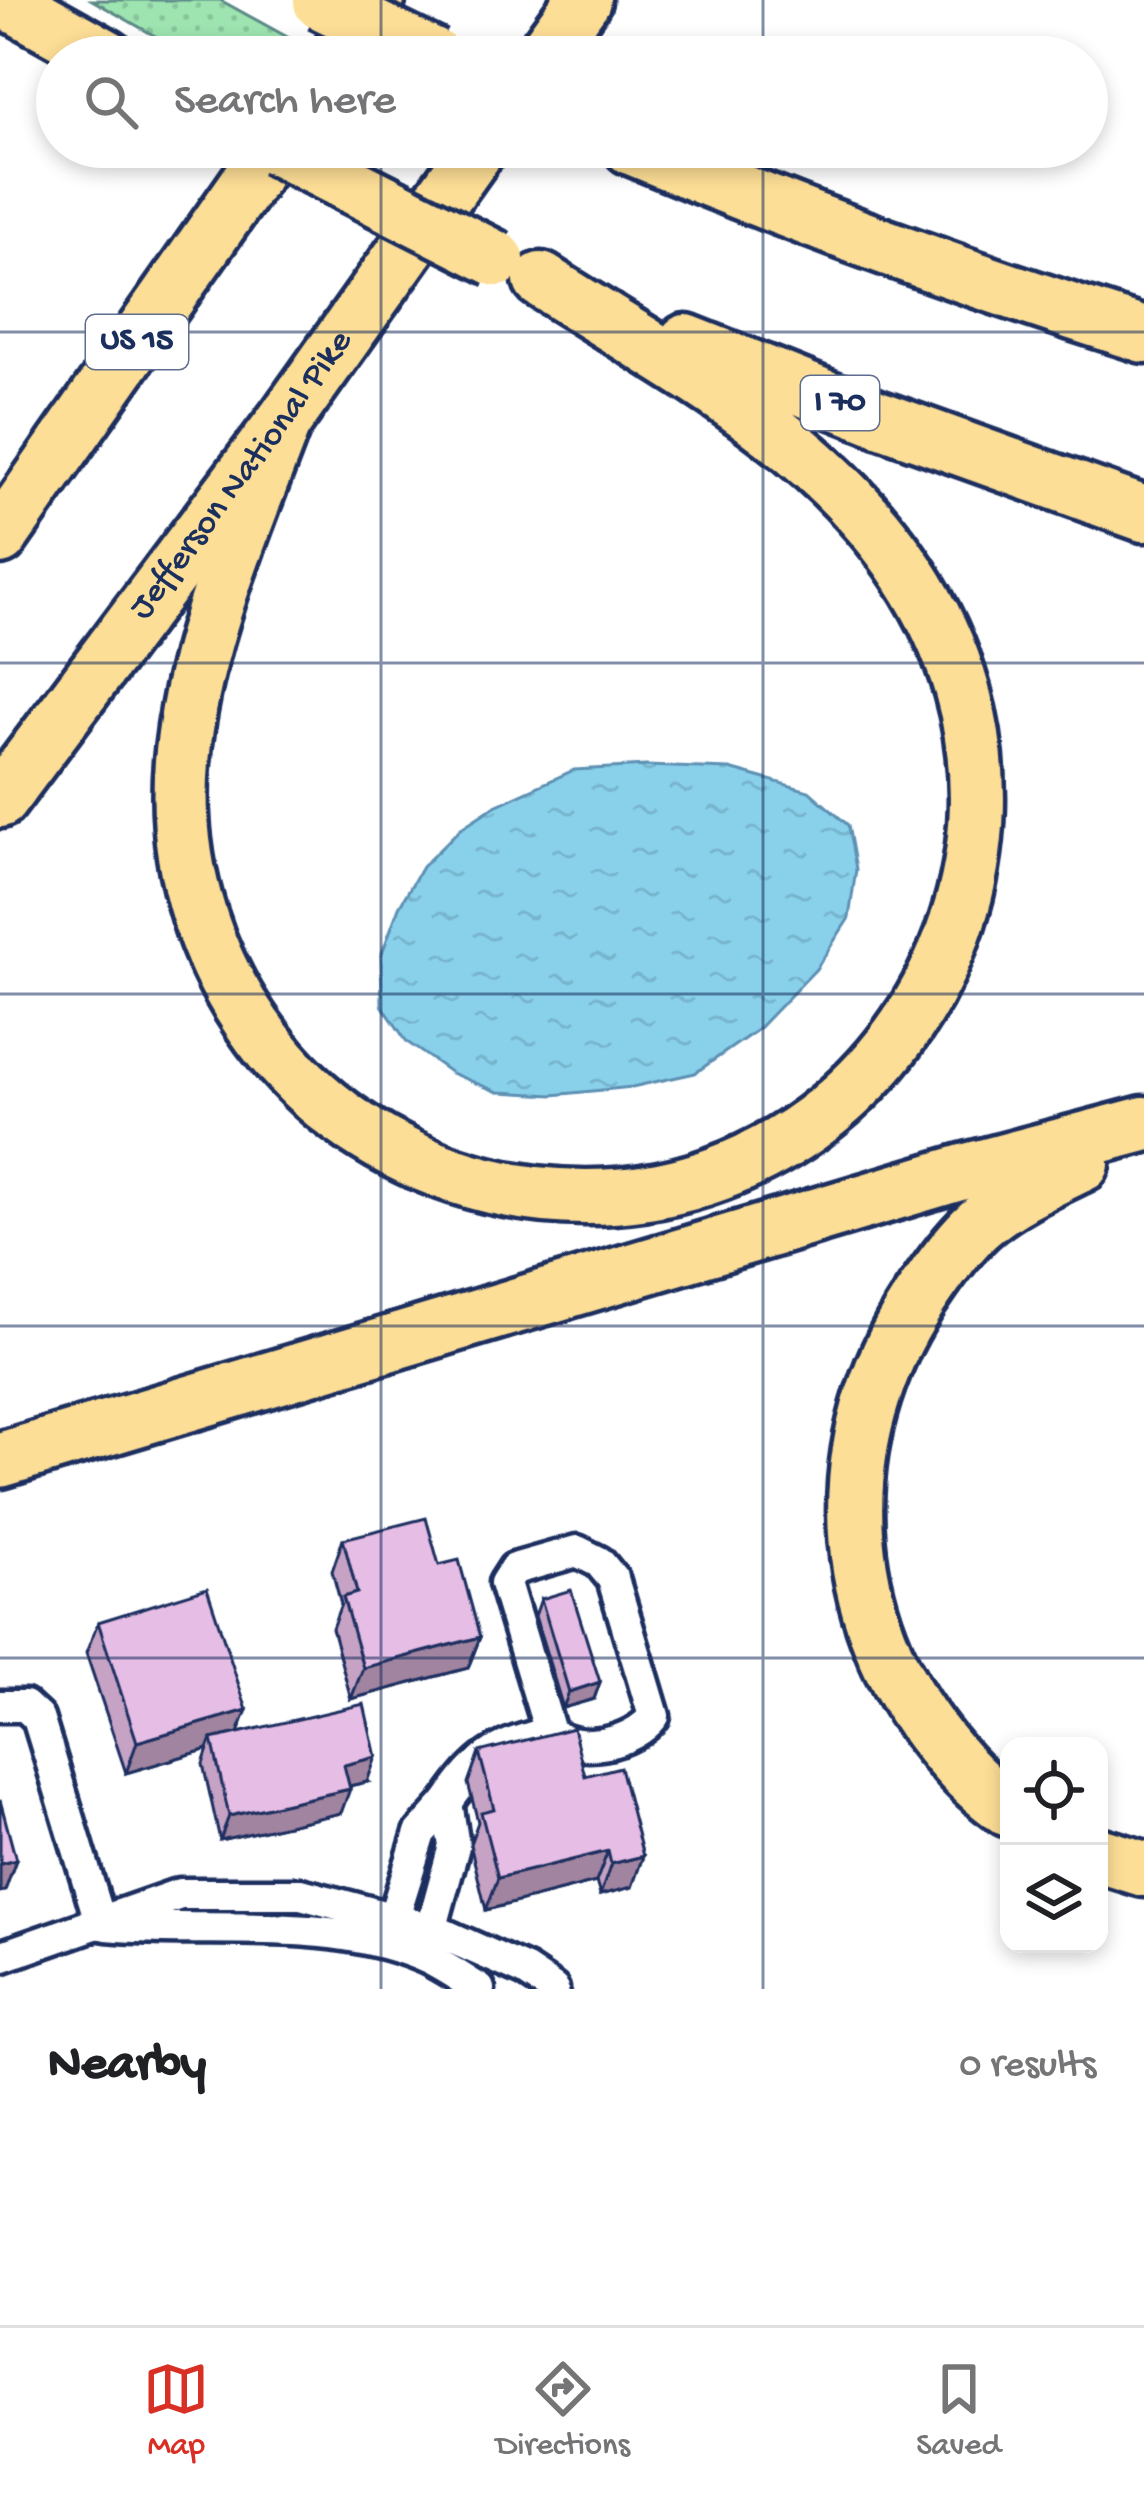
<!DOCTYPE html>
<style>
:root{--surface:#fff;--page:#f6f6f6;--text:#202124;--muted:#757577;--line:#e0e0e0;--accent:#d93025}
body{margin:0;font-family:"Gochi Hand",sans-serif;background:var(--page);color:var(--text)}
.controls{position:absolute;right:36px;bottom:36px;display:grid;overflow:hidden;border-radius:24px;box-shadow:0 6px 18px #0003}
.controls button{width:108px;height:108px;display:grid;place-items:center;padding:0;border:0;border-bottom:3px solid var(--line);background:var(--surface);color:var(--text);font:60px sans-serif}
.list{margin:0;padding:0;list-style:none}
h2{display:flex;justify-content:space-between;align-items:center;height:156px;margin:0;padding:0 48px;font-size:51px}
h2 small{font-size:39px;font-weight:400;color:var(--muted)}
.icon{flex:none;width:66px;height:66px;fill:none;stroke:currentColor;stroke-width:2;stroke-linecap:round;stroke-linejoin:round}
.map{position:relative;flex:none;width:1144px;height:1989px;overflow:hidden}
.search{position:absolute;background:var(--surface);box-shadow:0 6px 18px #0003;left:36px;right:36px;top:36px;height:132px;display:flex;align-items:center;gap:30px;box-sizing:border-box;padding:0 42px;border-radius:66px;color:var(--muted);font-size:45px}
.sheet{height:336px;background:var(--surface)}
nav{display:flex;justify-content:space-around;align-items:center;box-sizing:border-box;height:168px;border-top:3px solid var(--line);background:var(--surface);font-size:33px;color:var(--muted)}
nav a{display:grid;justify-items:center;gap:6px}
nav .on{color:var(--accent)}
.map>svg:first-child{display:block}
.grass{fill:url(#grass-dots);stroke:#5c8a87;stroke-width:3}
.water{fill:url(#water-ripples);stroke:#5d90b3;stroke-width:3}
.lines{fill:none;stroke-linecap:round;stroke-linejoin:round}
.minor-casing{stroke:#1b2f5e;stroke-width:39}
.motorway-casing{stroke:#1b2f5e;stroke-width:63}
.minor{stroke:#fff;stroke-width:30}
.motorway{stroke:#fdde96;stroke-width:54}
.motorway-bridge-casing{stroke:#1b2f5e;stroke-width:63;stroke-linecap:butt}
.motorway-bridge{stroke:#fdde96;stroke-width:54}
.wall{fill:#c6a3c5;stroke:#1b2f5e;stroke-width:3}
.shaded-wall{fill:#a184a0;stroke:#1b2f5e;stroke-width:3}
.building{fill:#e6bde5;stroke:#1b2f5e;stroke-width:3}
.grid{fill:none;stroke:#1b2f5e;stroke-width:3;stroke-opacity:0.55}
.labels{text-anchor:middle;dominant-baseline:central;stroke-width:12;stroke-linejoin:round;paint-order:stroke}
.shield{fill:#fff;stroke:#5f6d8e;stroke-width:3}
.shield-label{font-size:33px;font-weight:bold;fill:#1b2f5e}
.street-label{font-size:36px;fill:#1b2f5e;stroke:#fff}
</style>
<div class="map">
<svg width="1144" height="1989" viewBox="0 0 1144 1989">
<defs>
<pattern id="grass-dots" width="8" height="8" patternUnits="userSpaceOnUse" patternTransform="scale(3)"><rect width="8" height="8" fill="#9de4b0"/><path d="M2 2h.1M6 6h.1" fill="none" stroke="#87c49a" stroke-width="1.8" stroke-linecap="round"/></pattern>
<pattern id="water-ripples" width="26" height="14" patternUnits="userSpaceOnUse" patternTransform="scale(3)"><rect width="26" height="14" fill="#89d1eb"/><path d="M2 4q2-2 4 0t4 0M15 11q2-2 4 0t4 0" fill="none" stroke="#76b4cc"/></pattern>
</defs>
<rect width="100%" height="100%" fill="#fff"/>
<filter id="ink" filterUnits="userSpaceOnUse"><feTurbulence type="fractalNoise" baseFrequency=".00833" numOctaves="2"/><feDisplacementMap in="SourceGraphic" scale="24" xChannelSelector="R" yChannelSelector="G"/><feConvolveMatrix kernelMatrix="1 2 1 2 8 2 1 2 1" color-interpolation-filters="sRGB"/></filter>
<g filter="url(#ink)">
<polygon class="grass" points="92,0 220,0 291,39 281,57 192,57"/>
<polygon class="water" points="646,766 730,769 809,791 848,825 856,869 849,918 816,969 757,1030 695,1073 632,1087 553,1095 498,1092 451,1073 407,1042 382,1005 381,956 399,907 422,867 460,829 495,806 574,770"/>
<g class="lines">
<defs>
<g id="minor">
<polyline points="0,1706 25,1706 38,1718 101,1924"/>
<path d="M447 1803C480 1755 495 1747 550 1732L505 1583 514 1569 577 1551 599 1562 613 1579 654 1716C633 1744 578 1756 550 1732"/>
<path d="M107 1925C210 1935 324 1915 422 1956 442 1964 460 1978 479 1989"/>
<polyline points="388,1936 420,1833 447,1803 454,1846 427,1945"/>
<polyline points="0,1957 180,1894 301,1894 432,1929 526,1971 553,1989"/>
</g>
<g id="motorway">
<polyline points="5,0 107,57"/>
<polyline points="337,57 377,0"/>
<polyline points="542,57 583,0"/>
<path d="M631 147C799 218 970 280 1144 335"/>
<polyline points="686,342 880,419 1144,514"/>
<path d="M283 423C242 533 192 644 182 762 173 866 206 968 271 1049 325 1117 402 1164 487 1185 844 1271 1108 877 908 573 821 439 672 364 541 280"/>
<polyline points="0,537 273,147"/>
<path id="s1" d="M0 800 283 423 479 147"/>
<polyline points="0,1460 963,1172 1144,1124"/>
<path d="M1009 1809C978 1789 953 1761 931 1732 830 1598 831 1424 927 1288 942 1266 959 1242 979 1224 1009 1198 1047 1181 1082 1164"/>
<polyline points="1099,1855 1144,1869"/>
</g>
</defs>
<use href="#minor" class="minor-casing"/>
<use href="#motorway" class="motorway-casing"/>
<use href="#minor" class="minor"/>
<use href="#motorway" class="motorway"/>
<defs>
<g id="motorway-bridge">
<polyline points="321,2 435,57"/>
<polyline points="275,147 497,259"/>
</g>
</defs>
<use href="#motorway-bridge" class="motorway-bridge-casing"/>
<use href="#motorway-bridge" class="motorway-bridge"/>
</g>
<g class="wall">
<polygon points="343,1539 439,1565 480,1637 468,1668 351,1699 332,1628 341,1604 332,1571"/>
<polygon points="541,1599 600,1682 594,1699 563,1708 535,1616"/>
<polygon points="98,1622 238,1733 367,1782 349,1786 341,1813 220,1840 203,1764 208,1749 126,1773 86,1653"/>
<polygon points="479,1752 585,1776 643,1856 632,1887 600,1895 596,1882 486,1910 470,1844 478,1822 468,1783"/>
</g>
<g class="shaded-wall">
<polygon points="480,1637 468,1668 351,1699 363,1668"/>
<polygon points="600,1682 594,1699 563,1708 569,1692"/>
<polygon points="247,1710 235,1741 212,1739 208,1749 126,1773 137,1742"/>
<polygon points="376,1757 367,1782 335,1789 344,1765"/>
<polygon points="350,1789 341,1813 220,1840 229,1816"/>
<polygon points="608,1851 596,1882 486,1910 498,1878"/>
<polygon points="643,1856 632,1887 600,1895 611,1864"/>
<polygon points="16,1860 5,1891 0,1892 0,1864"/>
</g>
<g class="building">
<polygon points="426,1518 439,1565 459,1560 480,1637 363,1668 343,1597 357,1593 343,1539"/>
<polygon points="207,1588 247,1710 137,1742 98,1622"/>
<polygon points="571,1590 600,1682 569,1692 541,1599"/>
<polygon points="364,1704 376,1757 344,1765 350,1789 229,1816 212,1739"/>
<polygon points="573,1728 585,1776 620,1767 643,1856 611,1864 608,1851 498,1878 481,1812 494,1809 479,1752"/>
<polygon points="0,1800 16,1860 0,1864"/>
</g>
</g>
<path class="grid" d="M381 0V57M763 0V57M381 147V1989M763 147V1989M0 332H1144M0 663H1144M0 994H1144M0 1326H1144M0 1658H1144"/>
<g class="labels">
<g class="shield">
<rect x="86" y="315" width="102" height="54" rx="9"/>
<rect x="801" y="376" width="78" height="54" rx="9"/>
</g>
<g class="shield-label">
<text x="137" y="342">US 15</text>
<text x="840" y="403">I 70</text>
</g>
<g class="street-label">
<text stroke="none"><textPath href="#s1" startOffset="405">Jefferson National Pike</textPath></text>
</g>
</g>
</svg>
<div class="controls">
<button><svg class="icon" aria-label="locate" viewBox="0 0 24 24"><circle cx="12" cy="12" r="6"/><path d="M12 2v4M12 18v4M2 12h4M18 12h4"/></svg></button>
<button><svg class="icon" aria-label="layers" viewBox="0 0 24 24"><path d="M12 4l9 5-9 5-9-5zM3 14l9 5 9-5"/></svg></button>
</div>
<div class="search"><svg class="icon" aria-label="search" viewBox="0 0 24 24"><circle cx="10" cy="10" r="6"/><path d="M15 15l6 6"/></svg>Search here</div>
</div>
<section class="sheet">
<h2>Nearby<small>0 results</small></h2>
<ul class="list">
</ul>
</section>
<nav>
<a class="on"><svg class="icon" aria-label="map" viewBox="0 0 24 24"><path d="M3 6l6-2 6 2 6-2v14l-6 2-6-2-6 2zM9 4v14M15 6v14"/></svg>Map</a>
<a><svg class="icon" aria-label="directions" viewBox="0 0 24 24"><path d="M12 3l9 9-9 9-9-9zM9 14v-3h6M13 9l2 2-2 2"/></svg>Directions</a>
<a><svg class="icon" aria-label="saved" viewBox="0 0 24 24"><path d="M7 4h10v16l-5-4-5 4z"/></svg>Saved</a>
</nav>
